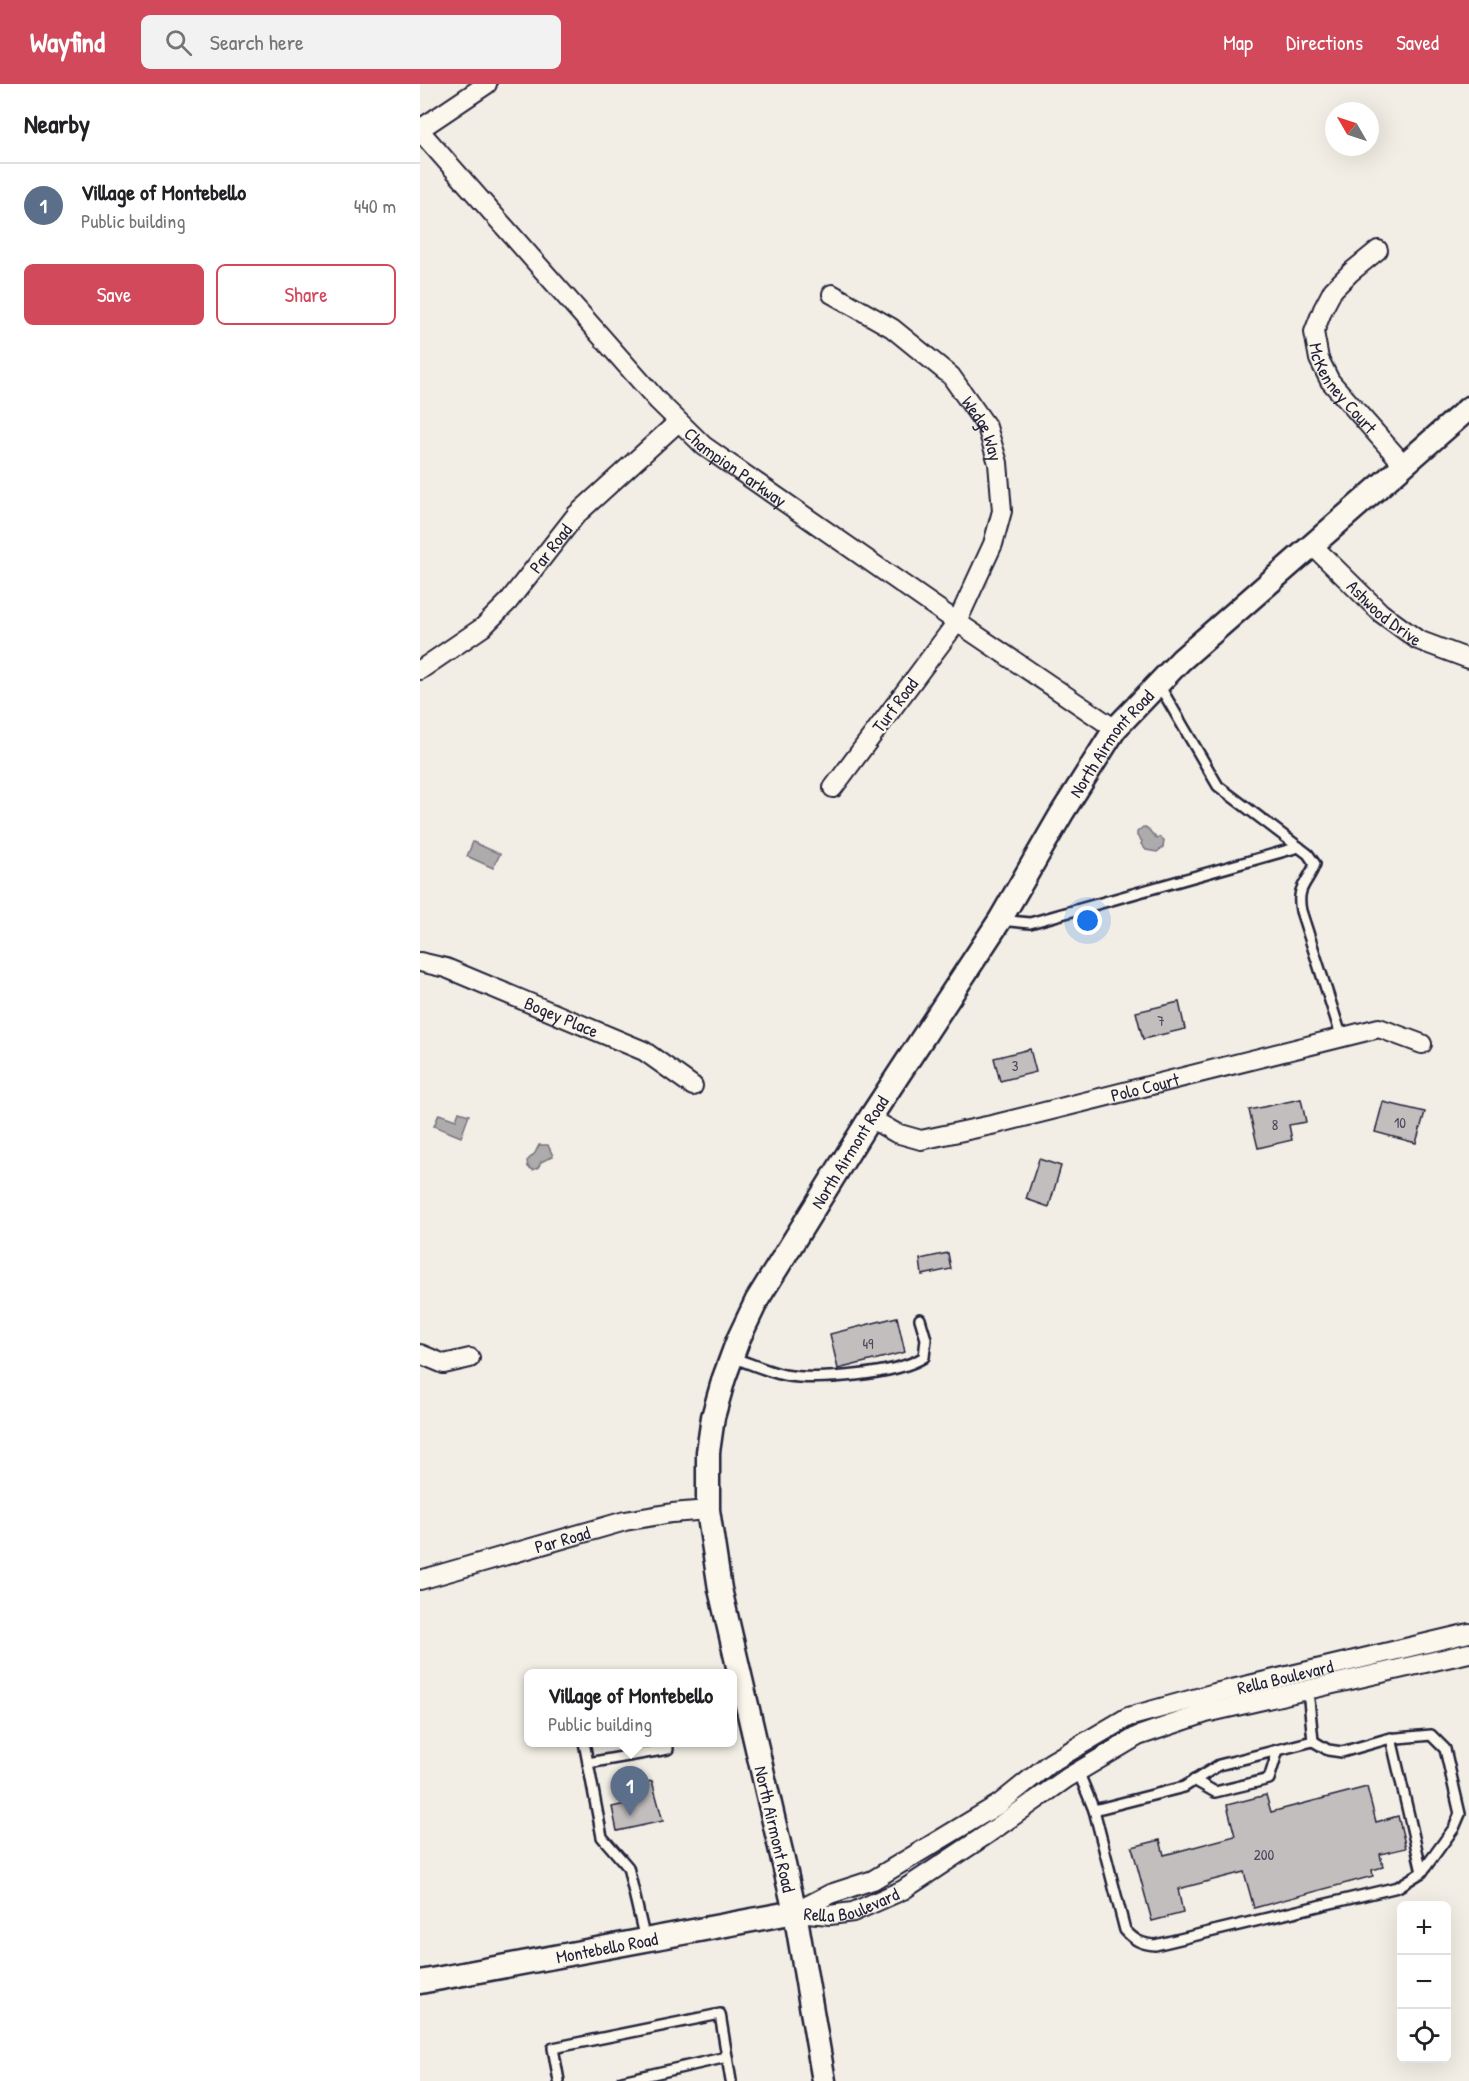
<!DOCTYPE html>
<meta charset="utf-8">
<style>
:root{--surface:#fff;--page:#f2f2f2;--text:#202124;--muted:#757577;--line:#e0e0e0;--accent:#d1495b}
body{margin:0;font-family:"Patrick Hand",sans-serif;background:var(--page);color:var(--text)}
.controls{position:absolute;right:18px;bottom:18px;display:grid;overflow:hidden;border-radius:9px;box-shadow:0 6px 24px #0002}
.controls button{width:54px;height:54px;display:grid;place-items:center;padding:0;border:0;border-bottom:2px solid var(--line);background:var(--surface);color:var(--text);font:30px sans-serif}
.compass{position:absolute;left:905px;top:18px;width:54px;height:54px;border-radius:50%;background:var(--surface);box-shadow:0 6px 24px #0002;rotate:309deg}
.you{position:absolute;left:668px;top:837px;width:21px;height:21px;margin:-15px;border:4px solid #fff;border-radius:50%;background:#1a73e8;box-shadow:0 0 0 9px #1a73e833}
.badge{display:grid;place-items:center;width:39px;height:39px;border-radius:50%;background:var(--accent);color:#fff;font-size:20px;font-weight:700}
.pin{position:absolute;translate:-50% -50px;filter:drop-shadow(0 2px 3px #0008)}
.pin::after{content:'';position:absolute;top:32px;width:21px;height:18px;background:inherit;clip-path:polygon(0 0,100% 0,50% 100%)}
.popup{position:absolute;left:104px;top:1585px;width:213px;height:78px;box-sizing:border-box;display:grid;place-content:center;border-radius:9px;background:var(--surface);filter:drop-shadow(0 2px 4px #0005);font-size:20px;white-space:nowrap;color:var(--muted)}
.popup b{font-size:22px;color:var(--text)}
.popup::after{content:'';position:absolute;left:50%;top:100%;margin-left:-12px;border:12px solid transparent;border-top-color:var(--surface)}
.list{margin:0;padding:0;list-style:none}
h2{display:flex;justify-content:space-between;align-items:center;height:78px;margin:0;padding:0 24px;font-size:26px}
h2 small{font-size:20px;font-weight:400;color:var(--muted)}
.list li{display:grid;grid-template-columns:39px 1fr auto;gap:18px;align-items:center;box-sizing:border-box;height:84px;padding:0 24px;border-top:2px solid var(--line)}
.list b{display:block;font-size:22px;white-space:nowrap}
.list p{margin:0;font-size:20px;white-space:nowrap;color:var(--muted)}
.list em{font-size:20px;font-style:normal;color:var(--muted)}
.actions{display:flex;gap:12px;padding:18px 24px}
.actions a{flex:1;padding:14px 0;border:2px solid var(--accent);border-radius:9px;text-align:center;font-size:21px;color:var(--accent)}
.actions .main{background:var(--accent);color:#fff}
.icon{flex:none;width:33px;height:33px;fill:none;stroke:currentColor;stroke-width:2;stroke-linecap:round;stroke-linejoin:round}
.map{position:relative;flex:none;width:1049px;height:1997px;overflow:hidden}
header{display:flex;align-items:center;gap:36px;box-sizing:border-box;height:84px;padding:0 30px;background:var(--accent);color:#fff}
header strong{font-size:28px}
nav{display:flex;gap:33px;margin-inline-start:auto;font-size:21px}
.search{width:420px;height:54px;background:var(--page);display:flex;align-items:center;gap:15px;box-sizing:border-box;padding:0 21px;border-radius:9px;color:var(--muted);font-size:22px}
main{display:flex}
aside{flex:1;background:var(--surface)}
.map>svg:first-child{display:block}
.water{fill:#aeabad;stroke:#76747f;stroke-width:1.5}
.building{fill:#c2bebe;stroke:#22223b;stroke-width:1.5}
.lines{fill:none;stroke-linecap:round;stroke-linejoin:round}
.service-casing{stroke:#22223b;stroke-width:14}
.minor-casing{stroke:#22223b;stroke-width:22}
.tertiary-casing{stroke:#22223b;stroke-width:27}
.service{stroke:#fbf7ec;stroke-width:9}
.minor{stroke:#fbf7ec;stroke-width:18}
.tertiary{stroke:#fbf7ec;stroke-width:22}
.labels{text-anchor:middle;dominant-baseline:central;stroke-width:4.5;stroke-linejoin:round;paint-order:stroke}
.number-label{font-size:15px;fill:#4a495c}
.street-label{font-size:18px;fill:#22223b;stroke:#fbf7ec}
</style>
<header>
<strong>Wayfind</strong>
<div class="search"><svg class="icon" aria-label="search" viewBox="0 0 24 24"><circle cx="10" cy="10" r="6"/><path d="M15 15l6 6"/></svg>Search here</div>
<nav><a>Map</a><a>Directions</a><a>Saved</a></nav>
</header>
<main>
<aside>
<h2>Nearby<small></small></h2>
<ul class="list">
<li><span class="badge" style="background:#5c6f8a">1</span><div><b>Village of Montebello</b><p>Public building</p></div><em>440 m</em></li>
</ul>
<div class="actions"><a class="main">Save</a><a>Share</a></div>
</aside>
<div class="map">
<svg width="1049" height="1997" viewBox="0 0 1049 1997">
<rect width="100%" height="100%" fill="#f2eee5"/>
<filter id="ink" filterUnits="userSpaceOnUse"><feTurbulence type="fractalNoise" baseFrequency=".0167" numOctaves="2"/><feDisplacementMap in="SourceGraphic" scale="12" xChannelSelector="R" yChannelSelector="G"/><feConvolveMatrix kernelMatrix="1 2 1 2 8 2 1 2 1" color-interpolation-filters="sRGB"/></filter>
<g filter="url(#ink)">
<g class="water">
<polygon points="723,743 727,744 737,755 740,753 744,756 743,763 737,768 726,766 721,760 722,757 717,752 717,748"/>
<polygon points="53,758 80,770 73,784 47,772"/>
<polygon points="39,1028 49,1031 41,1053 14,1042 19,1030 36,1036"/>
<polygon points="119,1061 128,1061 133,1072 121,1078 118,1084 113,1086 108,1083 107,1077 115,1069"/>
</g>
<g class="building">
<polygon points="759,918 765,945 723,955 716,928"/>
<polygon points="610,965 616,988 580,997 574,974"/>
<polygon points="881,1015 886,1038 869,1041 872,1056 838,1064 829,1026"/>
<polygon points="963,1018 1005,1028 996,1059 955,1048"/>
<polygon points="619,1075 641,1082 629,1123 606,1115"/>
<polygon points="528,1169 531,1185 502,1191 500,1175"/>
<polygon points="477,1233 485,1268 418,1285 410,1250"/>
<polygon points="232,1697 243,1737 197,1747 192,1723 205,1720 201,1704"/>
<polygon points="947,1703 956,1738 978,1732 986,1764 960,1770 963,1783 952,1786 953,1792 834,1824 824,1788 758,1805 763,1829 732,1837 712,1763 740,1756 744,1771 815,1752 807,1721 846,1711 851,1728"/>
</g>
<g class="lines">
<defs>
<g id="service">
<path d="M739 601 798 702 888 770 895 780C887 801 876 802 881 827L922 954"/>
<polyline points="580,836 610,839 879,763"/>
<path d="M311 1273C329 1279 346 1287 364 1291 396 1297 476 1291 504 1273L506 1255 500 1235"/>
<polyline points="971,1654 1002,1788"/>
<polyline points="164,1658 182,1753 208,1783 225,1856"/>
<polyline points="168,1679 248,1665 247,1658"/>
<polyline points="658,1687 674,1726 764,1703 799,1681 893,1657 888,1606"/>
<polyline points="774,1696 795,1708 849,1695 858,1666"/>
<path d="M674 1726 705 1846C714 1856 721 1860 735 1861L978 1803 1002 1788 1034 1744 1040 1730 1025 1665 1011 1651 967 1655 922 1668 908 1666 893 1657"/>
<polyline points="139,1997 133,1964 300,1930 311,1997"/>
<polyline points="202,1997 307,1973"/>
</g>
<g id="minor">
<polyline points="0,45 67,0"/>
<path id="s1" d="M0 47 238 317 284 362 537 538 695 645"/>
<path id="s2" d="M958 166 931 188 913 206 903 225 894 248 899 275 910 297 984 381"/>
<path id="s3" d="M412 210 472 244 531 292 567 343 578 379 582 427 573 460 537 538 413 704"/>
<path id="s4" d="M893 462 961 529 998 556 1049 575"/>
<path id="s5" d="M0 586 63 543 88 518 156 431 258 338"/>
<path id="s6" d="M0 878 26 884 224 967 273 1002"/>
<path id="s7" d="M450 1034 476 1049 501 1056 576 1040 959 944 1002 960"/>
<polyline points="0,1270 24,1280 50,1274"/>
<path id="s8" d="M0 1496 205 1437 252 1429 288 1426"/>
<path id="s9" d="M375 1828 410 1810 453 1796 579 1720 630 1679 708 1633 795 1609 1049 1549"/>
<path id="s10" d="M375 1828 410 1831 433 1828 483 1806 569 1749 647 1694 718 1652 786 1629 1049 1569"/>
</g>
<g id="tertiary">
<path id="s11" d="M0 1898 375 1828"/>
<path id="s12" d="M404 1997 375 1828 300 1505 288 1426V1368L293 1333 304 1294 318 1256 337 1216 450 1034 580 836 642 729 695 645 761 576 1049 324"/>
</g>
</defs>
<use href="#service" class="service-casing"/>
<use href="#minor" class="minor-casing"/>
<use href="#tertiary" class="tertiary-casing"/>
<use href="#service" class="service"/>
<use href="#minor" class="minor"/>
<use href="#tertiary" class="tertiary"/>
</g>
</g>
<g class="labels">
<g class="number-label">
<text x="741" y="936">7</text>
<text x="595" y="981">3</text>
<text x="980" y="1038">10</text>
<text x="855" y="1040">8</text>
<text x="448" y="1259">49</text>
<text x="844" y="1770">200</text>
</g>
<g class="street-label">
<text stroke="none"><textPath href="#s2" startOffset="171">McKenney Court</textPath></text>
<text stroke="none"><textPath href="#s3" startOffset="207">Wedge Way</textPath></text>
<text stroke="none"><textPath href="#s1" startOffset="462">Champion Parkway</textPath></text>
<text stroke="none"><textPath href="#s5" startOffset="180">Par Road</textPath></text>
<text stroke="none"><textPath href="#s4" startOffset="98">Ashwood Drive</textPath></text>
<text transform="translate(475 621) rotate(-53)">Turf Road</text>
<text stroke="none"><textPath href="#s12" startOffset="1462">North Airmont Road</textPath></text>
<text stroke="none"><textPath href="#s6" startOffset="152">Bogey Place</textPath></text>
<text stroke="none"><textPath href="#s7" startOffset="286">Polo Court</textPath></text>
<text stroke="none"><textPath href="#s12" startOffset="976">North Airmont Road</textPath></text>
<text stroke="none"><textPath href="#s8" startOffset="148">Par Road</textPath></text>
<text stroke="none"><textPath href="#s9" startOffset="550">Rella Boulevard</textPath></text>
<text transform="translate(355 1745) rotate(77)">North Airmont Road</text>
<text stroke="none"><textPath href="#s10" startOffset="58">Rella Boulevard</textPath></text>
<text stroke="none"><textPath href="#s11" startOffset="190">Montebello Road</textPath></text>
</g>
</g>
</svg>
<div class="controls">
<button>+</button>
<button>−</button>
<button><svg class="icon" aria-label="locate" viewBox="0 0 24 24"><circle cx="12" cy="12" r="6"/><path d="M12 2v4M12 18v4M2 12h4M18 12h4"/></svg></button>
</div>
<svg class="compass" viewBox="-18 -18 36 36"><path d="M0-13l5 13h-10z" fill="#e53935"/><path d="M0 13l5-13h-10z" fill="#757577"/></svg>
<div class="you"></div>
<div class="pin badge" style="left:210px;top:1732px;background:#5c6f8a">1</div>
<div class="popup"><b>Village of Montebello</b>Public building</div>
</div>
</main>
